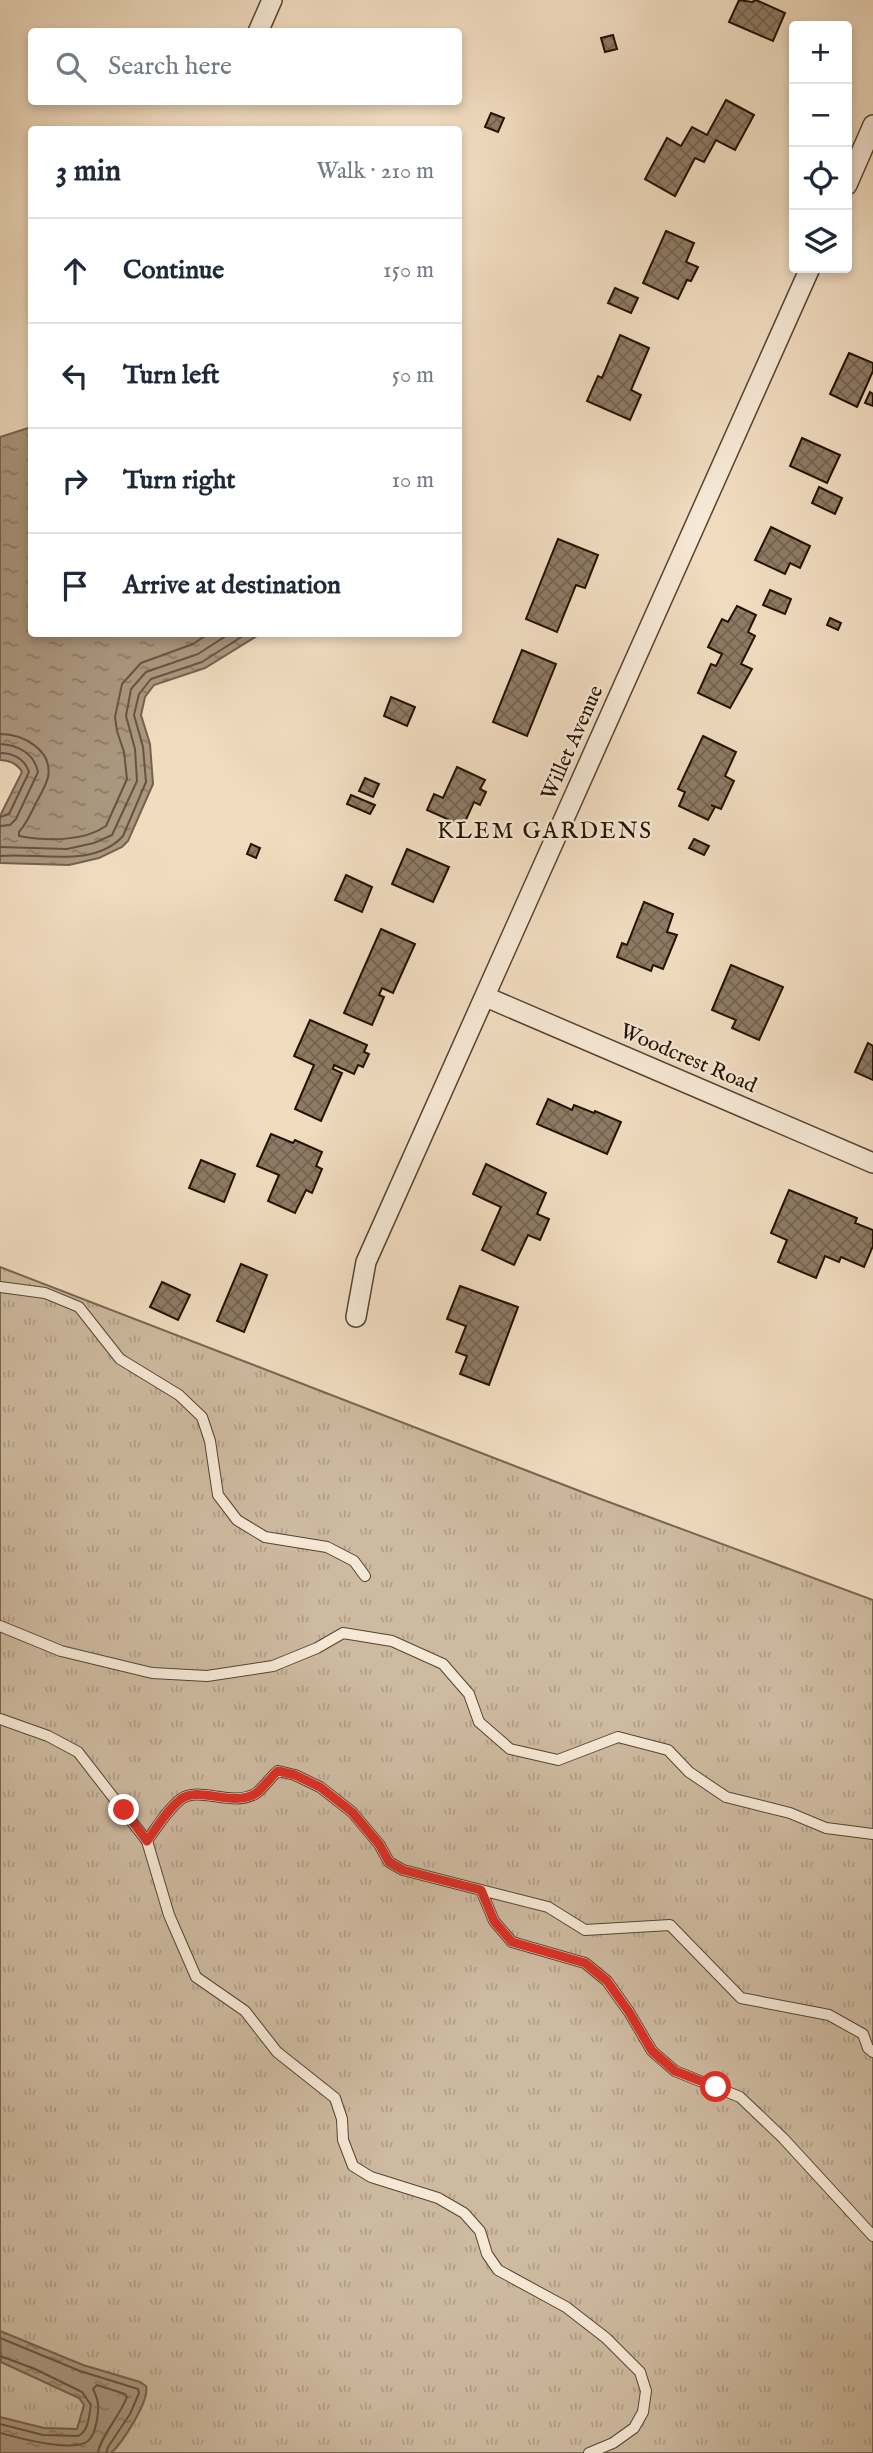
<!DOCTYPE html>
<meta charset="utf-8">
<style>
:root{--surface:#fff;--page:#f2f2f3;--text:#1f2937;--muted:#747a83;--line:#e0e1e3}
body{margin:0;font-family:"IM FELL English",serif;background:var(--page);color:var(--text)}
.controls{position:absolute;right:21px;top:21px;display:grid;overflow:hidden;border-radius:7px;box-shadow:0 4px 10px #0003}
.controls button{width:63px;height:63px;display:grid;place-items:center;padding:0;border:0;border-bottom:2px solid var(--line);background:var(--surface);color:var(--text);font:35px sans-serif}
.stop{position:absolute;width:21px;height:21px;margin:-16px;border:5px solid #d93025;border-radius:50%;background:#fff}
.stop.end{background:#d93025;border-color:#fff;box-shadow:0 2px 7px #0008}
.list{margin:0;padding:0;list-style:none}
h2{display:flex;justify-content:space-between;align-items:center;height:91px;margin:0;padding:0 28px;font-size:30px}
h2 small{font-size:23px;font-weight:400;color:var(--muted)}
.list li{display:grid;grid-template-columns:46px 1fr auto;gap:21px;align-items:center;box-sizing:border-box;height:105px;padding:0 28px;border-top:2px solid var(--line)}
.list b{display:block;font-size:26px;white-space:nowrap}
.list em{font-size:23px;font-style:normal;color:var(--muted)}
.icon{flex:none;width:38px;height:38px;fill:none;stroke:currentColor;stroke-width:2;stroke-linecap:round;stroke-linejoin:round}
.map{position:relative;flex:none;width:873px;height:2453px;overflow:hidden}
.search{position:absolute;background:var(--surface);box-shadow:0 4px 10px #0003;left:28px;top:28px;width:434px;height:77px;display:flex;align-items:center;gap:18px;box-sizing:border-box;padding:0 24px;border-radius:7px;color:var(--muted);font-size:26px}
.panel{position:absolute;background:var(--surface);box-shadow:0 4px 10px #0003;left:28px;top:126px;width:434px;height:511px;border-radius:7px}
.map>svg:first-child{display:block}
.grass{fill:url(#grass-tufts);stroke:#786651;stroke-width:2}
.water{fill:url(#water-ripples);stroke:#75624d;stroke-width:2}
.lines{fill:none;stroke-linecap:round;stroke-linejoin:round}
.shore{stroke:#675440;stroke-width:2}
.building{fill:url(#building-cross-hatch);stroke:#231202;stroke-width:2}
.lane-casing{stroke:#564432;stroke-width:12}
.street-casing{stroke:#564432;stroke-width:22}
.lane{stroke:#f6e8d6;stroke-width:10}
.street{stroke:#f6e8d6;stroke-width:19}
.route{stroke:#d93025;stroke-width:9}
.labels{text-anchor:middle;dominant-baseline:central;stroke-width:5;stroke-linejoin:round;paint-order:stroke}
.street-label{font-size:21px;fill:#231202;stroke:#f6e8d6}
.neighbourhood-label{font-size:23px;letter-spacing:2px;fill:#231202;stroke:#f6e8d6}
</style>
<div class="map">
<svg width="873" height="2453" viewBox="0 0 873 2453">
<defs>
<pattern id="grass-tufts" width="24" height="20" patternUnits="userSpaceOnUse" patternTransform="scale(1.75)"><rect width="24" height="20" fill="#cebaa0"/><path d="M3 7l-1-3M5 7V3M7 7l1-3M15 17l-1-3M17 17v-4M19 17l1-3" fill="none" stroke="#b19f88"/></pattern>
<pattern id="water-ripples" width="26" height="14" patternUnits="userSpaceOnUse" patternTransform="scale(1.75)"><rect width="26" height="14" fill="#ab977f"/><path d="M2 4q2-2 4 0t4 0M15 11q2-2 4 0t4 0" fill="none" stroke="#8b7a66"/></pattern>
<pattern id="building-cross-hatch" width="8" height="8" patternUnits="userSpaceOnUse" patternTransform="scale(1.75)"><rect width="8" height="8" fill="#8e7b65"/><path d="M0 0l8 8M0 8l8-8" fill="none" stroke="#746351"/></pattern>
</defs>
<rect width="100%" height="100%" fill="#f1dcc0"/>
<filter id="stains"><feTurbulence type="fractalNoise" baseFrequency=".00286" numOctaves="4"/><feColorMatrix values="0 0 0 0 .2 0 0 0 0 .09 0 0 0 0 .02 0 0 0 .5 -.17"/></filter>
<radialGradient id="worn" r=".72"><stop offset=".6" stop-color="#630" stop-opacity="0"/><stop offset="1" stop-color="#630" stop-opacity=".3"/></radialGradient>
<polygon class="grass" points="0,1267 590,1495 873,1600 873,2453 0,2453"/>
<g class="water">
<path d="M31 427 32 634H260L205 668 154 685 145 697 141 715 150 744 153 784 128 841 122 847 99 858 69 865 0 863V816L22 772C18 764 9 760 0 760V437Z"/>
<path d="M0 2331 83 2365 140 2382 146 2386C150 2401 122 2443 111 2453H0V2417L44 2428 77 2429 84 2405 79 2398 1 2362Z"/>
</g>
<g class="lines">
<g class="shore">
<path d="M0 734C23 734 53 750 48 777 46 786 40 795 36 803 31 813 27 823 19 832V836C46 841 83 842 106 826L127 779 124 752 117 731 115 717 122 684 141 663 193 644 208 634"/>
<path d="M0 744C18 745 34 753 38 772L16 819 10 825 0 826"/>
<path d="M0 753C13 753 25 759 29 772L9 814 0 817"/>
<polyline points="0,847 67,849 94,843 112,835 137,781 135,749 126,716 131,689 146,672 198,654 229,634"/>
<path d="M0 856C38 852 93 869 123 836L146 782 143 747 134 715 139 694 151 679 202 662 246 634"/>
<polyline points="0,2338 80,2371 138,2389 139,2393 130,2414 108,2447 106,2453"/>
<path d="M0 2356 35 2369 82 2392 91 2405C89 2415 89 2431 78 2436L43 2435 0 2424"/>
<path d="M0 2433C19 2438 72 2453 88 2441 94 2436 95 2428 97 2420 99 2407 99 2401 93 2389L97 2385 125 2394 127 2397C121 2414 99 2439 98 2453"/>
</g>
</g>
<g class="building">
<polygon points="739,0 752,2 756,0 785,13 773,41 729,22"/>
<polygon points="613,35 617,49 605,52 601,38"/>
<polygon points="726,100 754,115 735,150 716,140 704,162 695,158 675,196 645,179 667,138 681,146 692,127 707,135"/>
<polygon points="491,113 504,118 498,132 485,127"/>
<polygon points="666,231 694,243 686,262 698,267 691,281 687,280 678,299 643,283"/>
<polygon points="615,288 638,298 631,313 608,303"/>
<polygon points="620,335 649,348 631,390 641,395 630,420 587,401 598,376 602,378"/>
<polygon points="849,353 873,363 873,371 857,407 830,394"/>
<polygon points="870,392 873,394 873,406 865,403"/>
<polygon points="802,438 840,455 827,483 790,466"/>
<polygon points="819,487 842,498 835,514 812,503"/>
<polygon points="771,527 810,546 800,568 790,563 785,574 755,560"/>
<polygon points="558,539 598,555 585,588 576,585 557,632 526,619"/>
<polygon points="770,590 791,599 785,614 763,605"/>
<polygon points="737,606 756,615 748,632 755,636 741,664 752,669 730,708 698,693 711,664 716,666 722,654 708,647 722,619 728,622"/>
<polygon points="830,618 841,623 838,630 827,625"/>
<polygon points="522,650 556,664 527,736 493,722"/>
<polygon points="391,697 415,707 407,726 384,716"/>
<polygon points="703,736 736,752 725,776 734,781 721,809 711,805 715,807 708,820 679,806 685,792 678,789"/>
<polygon points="457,767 485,780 480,789 486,792 480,805 474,802 463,826 427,810 434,794 443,798"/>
<polygon points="365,778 379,784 373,797 359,791"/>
<polygon points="351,795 375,805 370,814 347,804"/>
<polygon points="694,839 709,846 704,855 689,848"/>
<polygon points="251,844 260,848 256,858 247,854"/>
<polygon points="407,849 449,867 433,902 392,884"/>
<polygon points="346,875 372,887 362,912 335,900"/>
<polygon points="644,902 673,914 667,932 677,935 663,969 653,965 651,971 617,957 622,943 627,945"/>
<polygon points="381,929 415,944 393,993 382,988 379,995 384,997 372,1025 344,1013"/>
<polygon points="731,965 783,987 759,1040 732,1028 736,1020 712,1010"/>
<polygon points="310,1020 367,1045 364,1052 369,1054 363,1067 358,1065 354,1074 334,1065 333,1069 342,1073 321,1121 295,1109 314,1065 294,1056"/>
<polygon points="868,1043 873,1046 873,1080 855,1072"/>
<polygon points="548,1099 572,1110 574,1105 594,1113 595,1111 621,1122 607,1154 537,1124"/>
<polygon points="271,1134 293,1143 295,1140 322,1152 316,1166 322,1169 312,1193 306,1190 295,1213 268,1201 279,1175 257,1166"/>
<polygon points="201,1160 235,1174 224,1202 189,1188"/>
<polygon points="486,1164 546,1193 537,1214 549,1219 540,1240 528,1235 514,1265 482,1250 501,1207 473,1194"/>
<polygon points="789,1190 857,1218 855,1223 873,1230 873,1246 864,1267 841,1257 839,1262 825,1256 816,1278 778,1262 787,1240 771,1233"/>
<polygon points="241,1264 267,1275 244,1332 217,1321"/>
<polygon points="162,1282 190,1295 178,1320 150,1307"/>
<polygon points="460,1286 518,1307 489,1385 460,1374 467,1356 456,1352 466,1326 447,1319"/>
</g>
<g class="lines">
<defs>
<g id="lane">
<polyline points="0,1287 45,1293 79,1307 120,1359 179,1395 202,1417 210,1441 218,1495 237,1520 265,1537 327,1547 354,1561 365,1576"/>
<polyline points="0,1626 61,1651 152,1673 207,1676 273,1666 317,1648 343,1633 392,1641 443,1664 469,1694 479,1722 510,1749 558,1760 618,1737 668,1750 689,1772 726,1797 790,1813 826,1828 873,1834"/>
<polyline points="0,1719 48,1736 78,1752 147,1841 169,1915 196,1977 245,2011 277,2052 335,2098 342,2119 343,2140 353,2166 371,2177 438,2198 464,2213 480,2231 487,2254 498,2270 566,2307 606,2338 640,2372 646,2391 643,2412 634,2428 613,2443 589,2453"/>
<path d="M147 1841C157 1827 167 1810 181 1799 199 1786 231 1807 255 1794 263 1789 270 1777 278 1771L295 1775 320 1787 352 1812 379 1844 389 1862 403 1870 481 1890"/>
<polyline points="873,2052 868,2048 863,2034 829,2015 741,1998 670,1925 585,1930 548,1907 481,1890 494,1921 512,1942 585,1963 607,1981 629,2012 652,2051 675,2071 740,2097 783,2138 873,2236"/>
</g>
<g id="street">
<polyline points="258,32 272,0"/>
<polyline points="847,185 873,125"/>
<polyline points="486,997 873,1163"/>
<polyline points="356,1317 366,1262 810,268"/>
</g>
</defs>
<use href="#lane" class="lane-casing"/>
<use href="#street" class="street-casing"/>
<use href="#lane" class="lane"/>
<use href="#street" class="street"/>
</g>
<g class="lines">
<path class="route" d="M124 1810 147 1841C157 1827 167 1810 181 1799 199 1786 231 1807 255 1794 263 1789 270 1777 278 1771L295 1775 320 1787 352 1812 379 1844 389 1862 403 1870 481 1890 494 1921 512 1942 585 1963 607 1981 629 2012 652 2051 675 2071 716 2087"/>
</g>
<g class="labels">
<g class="street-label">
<text transform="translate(573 743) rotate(-66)">Willet Avenue</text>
<text transform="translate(688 1059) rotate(23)">Woodcrest Road</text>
</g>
<g class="neighbourhood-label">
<text x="545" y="831">KLEM GARDENS</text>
</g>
</g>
<rect width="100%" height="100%" filter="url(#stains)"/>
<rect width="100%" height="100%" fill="url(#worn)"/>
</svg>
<div class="controls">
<button>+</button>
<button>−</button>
<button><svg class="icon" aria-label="locate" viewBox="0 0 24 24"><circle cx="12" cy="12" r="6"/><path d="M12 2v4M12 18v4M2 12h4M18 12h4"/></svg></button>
<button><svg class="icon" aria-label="layers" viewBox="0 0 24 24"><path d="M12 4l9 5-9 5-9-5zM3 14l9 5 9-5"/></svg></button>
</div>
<div class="stop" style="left:716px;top:2087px"></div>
<div class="stop end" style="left:124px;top:1810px"></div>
<div class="search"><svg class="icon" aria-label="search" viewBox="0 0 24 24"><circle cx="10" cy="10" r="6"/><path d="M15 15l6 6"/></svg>Search here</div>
<section class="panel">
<h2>3 min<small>Walk · 210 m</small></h2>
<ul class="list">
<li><svg class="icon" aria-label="ahead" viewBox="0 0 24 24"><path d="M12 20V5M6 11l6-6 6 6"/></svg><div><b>Continue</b></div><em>150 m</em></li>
<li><svg class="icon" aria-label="left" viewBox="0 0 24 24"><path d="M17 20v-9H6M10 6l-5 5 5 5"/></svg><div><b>Turn left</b></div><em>50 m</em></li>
<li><svg class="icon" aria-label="right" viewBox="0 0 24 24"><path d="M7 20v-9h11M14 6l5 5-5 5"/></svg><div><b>Turn right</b></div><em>10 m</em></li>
<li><svg class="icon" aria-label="arrive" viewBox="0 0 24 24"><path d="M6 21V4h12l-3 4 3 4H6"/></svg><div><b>Arrive at destination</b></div></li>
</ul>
</section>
</div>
